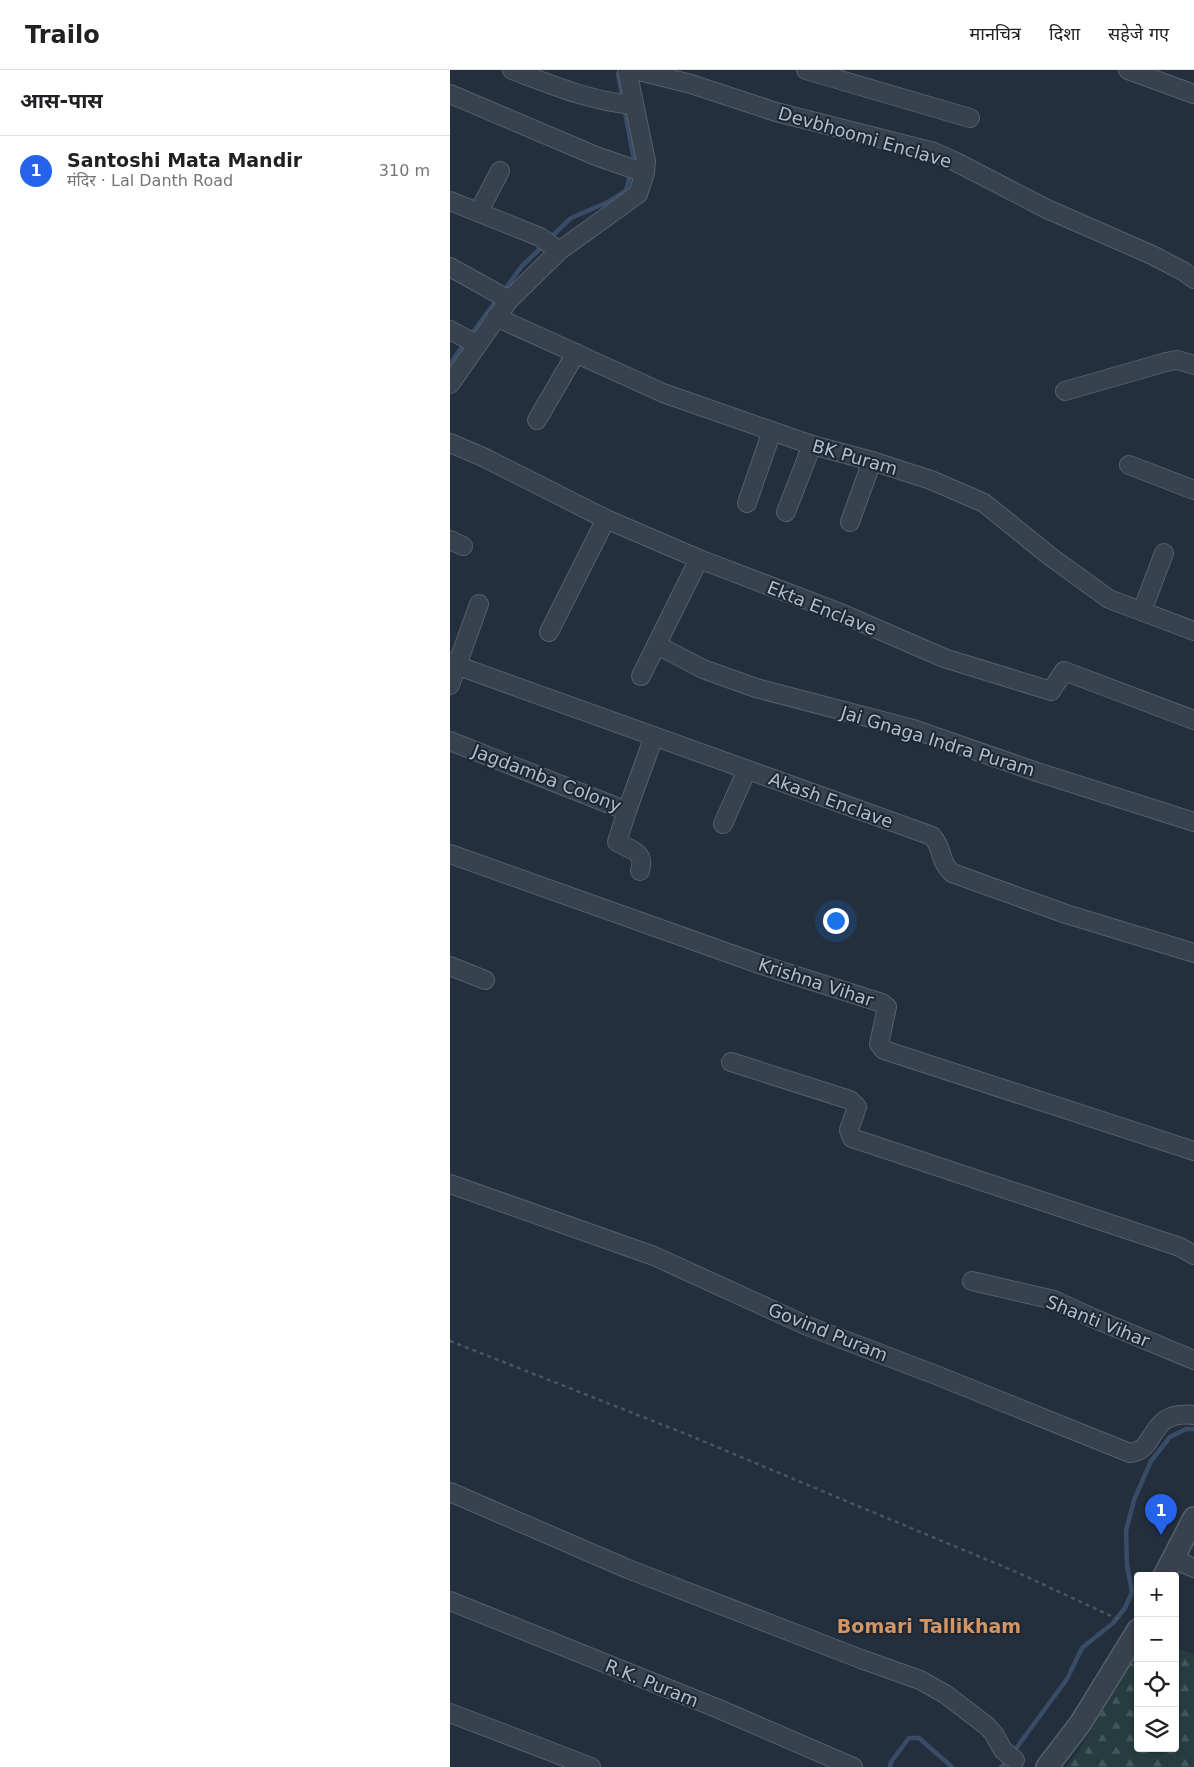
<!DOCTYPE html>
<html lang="hi">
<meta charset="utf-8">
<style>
:root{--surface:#fff;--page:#f6f6f6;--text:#202124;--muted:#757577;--line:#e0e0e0;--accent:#2563eb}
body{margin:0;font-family:"DejaVu Sans","Noto Sans Devanagari",sans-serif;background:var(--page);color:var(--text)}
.controls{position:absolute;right:15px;bottom:15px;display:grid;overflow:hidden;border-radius:5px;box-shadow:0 1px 4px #0004}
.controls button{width:45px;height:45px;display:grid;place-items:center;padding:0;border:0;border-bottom:1px solid var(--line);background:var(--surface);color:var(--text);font:25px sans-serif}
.you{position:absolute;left:385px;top:850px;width:18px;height:18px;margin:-12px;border:4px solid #fff;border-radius:50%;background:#1a73e8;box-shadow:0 0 0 8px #1a73e833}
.badge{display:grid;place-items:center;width:32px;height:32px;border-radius:50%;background:var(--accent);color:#fff;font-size:16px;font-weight:700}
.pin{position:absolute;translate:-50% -41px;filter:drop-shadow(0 1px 2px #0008)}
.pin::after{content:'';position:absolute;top:26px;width:18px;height:15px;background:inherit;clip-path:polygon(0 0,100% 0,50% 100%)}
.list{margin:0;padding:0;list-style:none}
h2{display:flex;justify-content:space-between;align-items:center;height:65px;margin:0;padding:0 20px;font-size:21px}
h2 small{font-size:16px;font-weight:400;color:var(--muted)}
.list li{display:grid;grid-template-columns:32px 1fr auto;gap:15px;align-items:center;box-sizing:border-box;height:70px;padding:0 20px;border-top:1px solid var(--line)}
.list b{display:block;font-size:19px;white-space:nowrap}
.list p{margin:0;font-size:16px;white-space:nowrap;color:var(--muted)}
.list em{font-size:16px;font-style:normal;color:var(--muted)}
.icon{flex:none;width:28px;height:28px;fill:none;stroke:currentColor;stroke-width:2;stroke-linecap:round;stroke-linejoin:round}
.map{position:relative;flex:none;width:744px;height:1697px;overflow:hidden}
header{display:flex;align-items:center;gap:30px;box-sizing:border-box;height:70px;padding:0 25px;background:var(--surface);border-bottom:1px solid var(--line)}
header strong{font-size:24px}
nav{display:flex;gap:28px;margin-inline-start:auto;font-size:18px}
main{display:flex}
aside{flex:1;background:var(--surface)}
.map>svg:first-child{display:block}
.forest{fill:url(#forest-firs)}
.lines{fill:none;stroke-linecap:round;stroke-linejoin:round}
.stream{stroke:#394c67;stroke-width:4.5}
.minor-casing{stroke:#565f6c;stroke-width:20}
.tertiary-casing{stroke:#565f6c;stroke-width:24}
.path{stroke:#44595c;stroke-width:2.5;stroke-dasharray:4 4;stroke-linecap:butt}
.minor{stroke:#38414e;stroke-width:18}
.tertiary{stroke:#38414e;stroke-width:21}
.labels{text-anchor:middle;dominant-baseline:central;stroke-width:4;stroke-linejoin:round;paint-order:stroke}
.street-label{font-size:18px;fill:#b4bcc9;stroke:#1d2633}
.neighbourhood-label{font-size:19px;font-weight:bold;fill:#d59563;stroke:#1d2633}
</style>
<header>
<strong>Trailo</strong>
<nav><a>मानचित्र</a><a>दिशा</a><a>सहेजे गए</a></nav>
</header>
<main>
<aside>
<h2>आस-पास<small></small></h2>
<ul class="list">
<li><span class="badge">1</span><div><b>Santoshi Mata Mandir</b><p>मंदिर · Lal Danth Road</p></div><em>310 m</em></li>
</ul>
</aside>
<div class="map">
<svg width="744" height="1697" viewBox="0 0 744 1697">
<defs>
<pattern id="forest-firs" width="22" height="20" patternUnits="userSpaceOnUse" patternTransform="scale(1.25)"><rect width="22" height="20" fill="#263c3f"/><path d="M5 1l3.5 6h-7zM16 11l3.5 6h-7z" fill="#435659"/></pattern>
</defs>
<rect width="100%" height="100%" fill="#242f3e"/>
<polygon class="forest" points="725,1578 744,1584 744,1697 616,1697 627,1683 688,1583 688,1678 725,1678"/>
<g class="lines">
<g class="stream">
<polyline points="168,4 173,30"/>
<polyline points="174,37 184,90 183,96"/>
<polyline points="99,169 121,148 158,132 176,120 181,103"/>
<polyline points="53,222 72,196 94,175"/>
<polyline points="20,266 48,228"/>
<polyline points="0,294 15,272"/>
<polyline points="562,1684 617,1609 632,1578 663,1553 675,1538 682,1522 677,1495 676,1461 684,1430 701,1391 720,1367 736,1359 744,1359"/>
<polyline points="440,1697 441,1692 459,1668 469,1668 502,1697"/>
<polyline points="551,1697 558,1690"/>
</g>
<defs>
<g id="minor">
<path d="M62 0C102 15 140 31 183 35"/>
<polyline points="185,0 241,14 326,42 484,82 504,91 597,139 702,185 733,201 744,209"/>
<polyline points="356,0 520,48"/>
<polyline points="678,0 744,24"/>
<polyline points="0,24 146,86 195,103"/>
<polyline points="0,131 90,167 109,181"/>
<polyline points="29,141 50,101"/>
<polyline points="0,197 59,230"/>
<polyline points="46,247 213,323 362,375 422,391 481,410 534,433 601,487 659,529 744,561"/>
<polyline points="0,260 26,274"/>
<polyline points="0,314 59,230 109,181 188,124 195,103 196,91 177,0"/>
<polyline points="615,321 716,292 727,290 744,295"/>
<polyline points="87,350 126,283"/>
<polyline points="0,373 33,387 156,449 249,489 388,542 494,588 601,621 614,601 744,650"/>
<polyline points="679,395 744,420"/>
<polyline points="297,433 322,361"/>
<polyline points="336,442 362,375"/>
<polyline points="400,452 422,391"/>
<polyline points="0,470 13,476"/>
<polyline points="692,541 714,483"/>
<polyline points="99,562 156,449"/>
<polyline points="207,575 253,599 306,618 463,659 587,702 744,752"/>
<path d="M0 593 482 766C494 779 488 790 502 803L616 844 744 883"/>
<polyline points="191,606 249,489"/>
<polyline points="0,615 29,534"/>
<polyline points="0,671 177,741 204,666"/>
<path d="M177 741 167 772C182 781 196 782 190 801"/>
<polyline points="273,754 297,700"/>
<polyline points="0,784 312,895 432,933 437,937 429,974 434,980 744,1081"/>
<polyline points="0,896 35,910"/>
<polyline points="281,992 400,1030 407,1037 399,1060 402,1068 730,1177 744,1185"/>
<path d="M0 1114 204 1186 355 1255 486 1305 680 1383C709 1380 696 1340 744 1345"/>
<polyline points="522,1211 604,1230 643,1248 744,1290"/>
<polyline points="0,1422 178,1499 411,1589 470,1610 495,1624 537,1656 544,1664 553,1680 565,1690"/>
<polyline points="723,1489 744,1498"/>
<polyline points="0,1531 269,1639 403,1697"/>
<polyline points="0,1643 141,1697"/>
</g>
<g id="tertiary">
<polyline points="714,1506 744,1448"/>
<polyline points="597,1697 630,1654 688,1560"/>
</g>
</defs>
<use href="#minor" class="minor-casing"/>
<use href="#tertiary" class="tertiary-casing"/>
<polyline class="path" points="0,1271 236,1364 408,1436 564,1501 672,1551"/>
<use href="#minor" class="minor"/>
<use href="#tertiary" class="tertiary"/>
</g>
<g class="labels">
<g class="street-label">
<text transform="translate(415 67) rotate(16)">Devbhoomi Enclave</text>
<text transform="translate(405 387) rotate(16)">BK Puram</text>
<text transform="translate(372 538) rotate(22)">Ekta Enclave</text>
<text transform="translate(488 671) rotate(17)">Jai Gnaga Indra Puram</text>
<text transform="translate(97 708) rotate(21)">Jagdamba Colony</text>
<text transform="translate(381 730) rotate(20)">Akash Enclave</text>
<text transform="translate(366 912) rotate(18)">Krishna Vihar</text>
<text transform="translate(648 1251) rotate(22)">Shanti Vihar</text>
<text transform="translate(378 1262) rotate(22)">Govind Puram</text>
<text transform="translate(202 1613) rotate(22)">R.K. Puram</text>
</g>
<g class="neighbourhood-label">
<text x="479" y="1556">Bomari Tallikham</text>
</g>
</g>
</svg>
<div class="controls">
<button>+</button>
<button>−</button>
<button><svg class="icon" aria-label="locate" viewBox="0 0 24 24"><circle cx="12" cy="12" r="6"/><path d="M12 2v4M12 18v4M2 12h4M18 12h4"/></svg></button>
<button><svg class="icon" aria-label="layers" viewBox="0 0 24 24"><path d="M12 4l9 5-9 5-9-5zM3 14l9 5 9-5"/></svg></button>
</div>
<div class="you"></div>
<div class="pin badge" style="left:711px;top:1465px">1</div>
</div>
</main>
